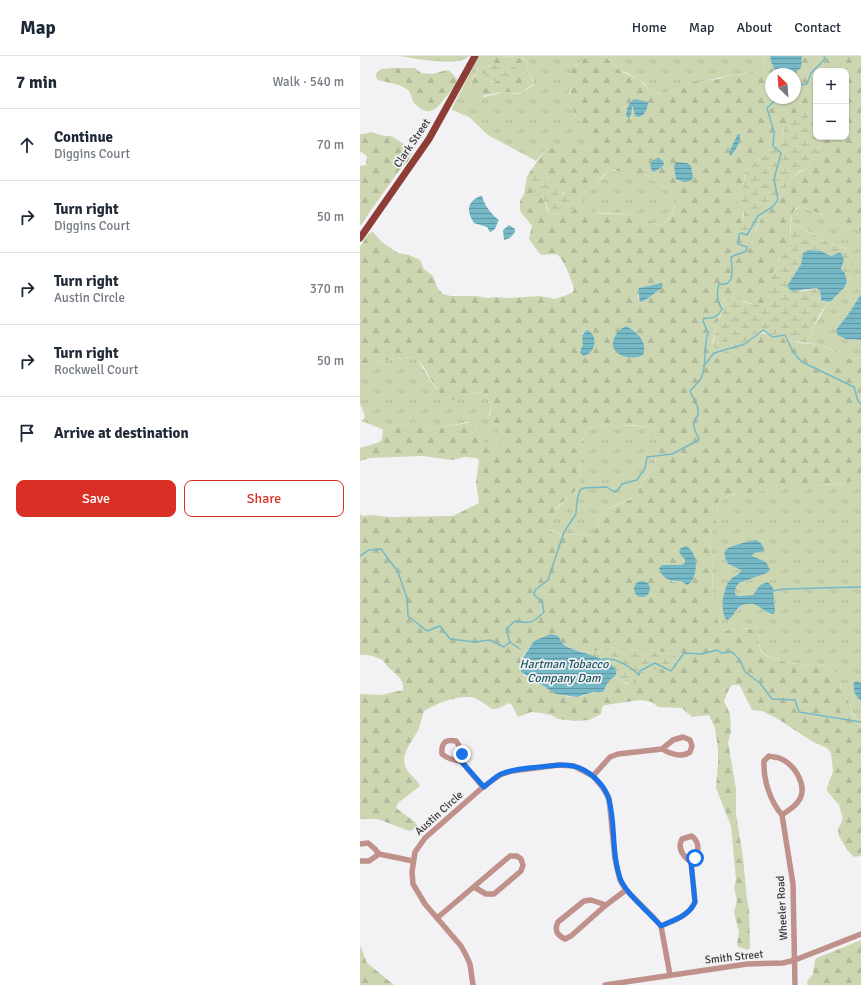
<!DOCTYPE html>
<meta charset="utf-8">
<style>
:root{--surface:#fff;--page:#f6f6f7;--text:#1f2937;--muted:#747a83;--line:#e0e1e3;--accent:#d93025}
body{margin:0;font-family:Signika,sans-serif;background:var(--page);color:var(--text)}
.controls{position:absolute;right:12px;top:12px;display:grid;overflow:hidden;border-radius:8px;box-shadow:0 1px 3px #0004}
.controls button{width:36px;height:36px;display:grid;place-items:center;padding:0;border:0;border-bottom:1px solid var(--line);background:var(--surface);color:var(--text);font:20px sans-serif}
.compass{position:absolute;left:405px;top:12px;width:36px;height:36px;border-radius:50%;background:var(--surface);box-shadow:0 1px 3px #0004;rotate:335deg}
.stop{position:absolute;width:12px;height:12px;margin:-9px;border:3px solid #1a73e8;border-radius:50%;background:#fff}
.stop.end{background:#1a73e8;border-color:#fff;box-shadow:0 1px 4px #0008}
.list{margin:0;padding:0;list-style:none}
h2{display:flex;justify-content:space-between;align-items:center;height:52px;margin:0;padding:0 16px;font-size:17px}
h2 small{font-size:13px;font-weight:400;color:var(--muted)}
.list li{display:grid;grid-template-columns:26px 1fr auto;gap:12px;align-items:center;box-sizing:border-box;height:72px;padding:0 16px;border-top:1px solid var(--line)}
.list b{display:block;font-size:15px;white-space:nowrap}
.list p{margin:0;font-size:13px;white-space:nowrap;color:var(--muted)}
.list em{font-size:13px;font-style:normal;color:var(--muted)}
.actions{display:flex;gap:8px;padding:12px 16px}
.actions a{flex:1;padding:9px 0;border:1px solid var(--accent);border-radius:8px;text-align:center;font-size:14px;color:var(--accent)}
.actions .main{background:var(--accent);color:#fff}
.icon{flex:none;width:22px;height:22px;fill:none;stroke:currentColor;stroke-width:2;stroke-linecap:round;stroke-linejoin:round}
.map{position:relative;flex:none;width:501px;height:929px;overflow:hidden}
header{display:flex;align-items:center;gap:24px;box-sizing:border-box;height:56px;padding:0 20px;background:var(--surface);border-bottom:1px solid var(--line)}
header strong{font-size:19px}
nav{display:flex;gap:22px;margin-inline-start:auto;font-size:14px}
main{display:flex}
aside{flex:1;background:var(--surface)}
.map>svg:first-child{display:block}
.grass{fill:url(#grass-tufts);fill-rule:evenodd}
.forest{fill:url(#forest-firs);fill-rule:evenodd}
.wetland{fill:url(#wetland-marsh)}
.water{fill:url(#water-rules)}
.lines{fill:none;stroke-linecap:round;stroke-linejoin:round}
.stream{stroke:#75b9c7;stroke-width:1.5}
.minor{stroke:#c0908a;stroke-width:5.5}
.major{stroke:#8e3c36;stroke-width:7}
.route{stroke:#1a73e8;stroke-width:5}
.labels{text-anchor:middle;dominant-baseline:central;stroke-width:3.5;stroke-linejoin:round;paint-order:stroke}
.street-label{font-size:11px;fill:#373738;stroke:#f2f2f4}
.water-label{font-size:12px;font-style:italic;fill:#1f5964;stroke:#f2f2f4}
</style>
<header>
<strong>Map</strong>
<nav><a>Home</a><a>Map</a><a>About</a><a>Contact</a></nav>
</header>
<main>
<aside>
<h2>7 min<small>Walk · 540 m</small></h2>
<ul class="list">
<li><svg class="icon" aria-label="ahead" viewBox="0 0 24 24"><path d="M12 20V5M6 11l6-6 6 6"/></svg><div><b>Continue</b><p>Diggins Court</p></div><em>70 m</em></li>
<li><svg class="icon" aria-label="right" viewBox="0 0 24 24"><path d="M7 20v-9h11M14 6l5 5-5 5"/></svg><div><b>Turn right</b><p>Diggins Court</p></div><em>50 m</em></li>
<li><svg class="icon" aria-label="right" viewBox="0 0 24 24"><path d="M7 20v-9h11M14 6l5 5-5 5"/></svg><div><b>Turn right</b><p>Austin Circle</p></div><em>370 m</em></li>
<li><svg class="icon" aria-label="right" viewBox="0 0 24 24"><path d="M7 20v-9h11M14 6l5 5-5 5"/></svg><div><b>Turn right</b><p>Rockwell Court</p></div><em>50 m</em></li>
<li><svg class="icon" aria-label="arrive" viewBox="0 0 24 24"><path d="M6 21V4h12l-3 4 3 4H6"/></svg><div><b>Arrive at destination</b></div></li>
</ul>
<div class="actions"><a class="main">Save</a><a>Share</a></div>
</aside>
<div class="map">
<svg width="501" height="929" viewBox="0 0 501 929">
<defs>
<pattern id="grass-tufts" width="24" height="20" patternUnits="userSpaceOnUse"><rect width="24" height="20" fill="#ccd7b2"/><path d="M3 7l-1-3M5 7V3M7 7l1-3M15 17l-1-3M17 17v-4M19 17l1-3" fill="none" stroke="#b0b99a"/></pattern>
<pattern id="forest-firs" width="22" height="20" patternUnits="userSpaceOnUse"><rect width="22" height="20" fill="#ccd7b2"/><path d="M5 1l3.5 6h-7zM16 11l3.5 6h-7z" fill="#b0b99a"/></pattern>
<pattern id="wetland-marsh" width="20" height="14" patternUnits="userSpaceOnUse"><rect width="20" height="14" fill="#ccd7b2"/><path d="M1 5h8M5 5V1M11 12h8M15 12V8" fill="none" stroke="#b0b99a"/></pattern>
<pattern id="water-rules" width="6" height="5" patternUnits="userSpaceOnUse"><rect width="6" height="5" fill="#75b9c7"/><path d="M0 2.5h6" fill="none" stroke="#6197a3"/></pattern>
</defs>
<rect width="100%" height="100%" fill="#f2f2f4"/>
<g class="grass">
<path d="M39 0H109C100 12 54 2 39 0Z"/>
<polygon points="119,0 149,0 138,2 118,12 109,32 124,41 144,36 158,38 165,35 173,29 174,25 167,14 168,6 166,3 150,0 228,0 224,4 215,9 211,15 211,30 209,36 209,40 213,46 215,60 233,80 233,91 231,94 212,91 200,92 189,92 186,93 176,105 128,79 109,61 92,54 93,50"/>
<polygon points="245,0 405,0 404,13 384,18 372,19 329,28 320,34 297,38 290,35 283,26 267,17 260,15"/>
<path d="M251 114 258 116 284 118 289 120 302 131 313 137C317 149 312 164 300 169 290 167 281 161 271 159 261 157 252 158 242 157 202 155 234 130 248 116Z"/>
<path d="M441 150 464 160 473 167 501 175V238L489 257 480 268 486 283 501 284V301C487 307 480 298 469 292 462 289 454 288 446 287L455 269 466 250 484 232 491 220 487 193 466 185 431 166 432 156Z"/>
<path d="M50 301 57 303 59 306 76 333 108 341C115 336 119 335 126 338L132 351 129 358 133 367 139 371V385L137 389C125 395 116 378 115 368L108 366 79 372 53 366 43 369 28 370 23 374 17 371 1 365 4 363 5 360 0 348V308Z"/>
<path d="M260 369 290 371 294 373 296 383 297 394 295 408 282 426 278 436 274 441 242 455 238 470 231 478 203 479 189 474C190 467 194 455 198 451 205 443 216 438 219 428 223 414 217 374 234 370Z"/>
<path d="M494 426 501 428V627L498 625 499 644 501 645V674L499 666 492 657 491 650 481 631 476 618 469 610C454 609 411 608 403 596 399 592 399 584 398 578L391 572 377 574 373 573 366 575 363 574 359 568 353 548 352 499 349 487 350 480 356 467 358 446 370 439 398 436 418 430H452ZM404 493 402 496 394 497 392 500 407 517 379 527 376 531 375 538 378 540 393 539 400 529 411 559C406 556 402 552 398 549 386 543 377 553 371 561L363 549 364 535 371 523 381 515V514L368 508Z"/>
</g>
<g class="forest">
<path d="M150 0 166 3 168 6 167 14 174 26C173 29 171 29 168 32 160 40 154 36 144 36 130 37 125 42 110 39L109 32 123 3C130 0 142 2 150 0ZM128 9H141L148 23 132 26 127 24Z"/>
<path d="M228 0H245L260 15 280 24 290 35 297 38 320 34 332 26 358 23 372 19 384 18 404 13 405 0H410L411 6 420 17 435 16 442 4V0H501V175L473 167 464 160 444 151C425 148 432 180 430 191 427 195 422 199 419 203 418 205 419 208 417 211 415 215 411 217 410 221 408 230 415 241 410 249 407 254 400 250 396 249 382 246 374 237 361 246 363 260 359 257 357 268 355 274 355 281 352 287L392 280 402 277 412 279 423 277C438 292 447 285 464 290 477 295 486 308 501 301V428L494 426 452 430H418L398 436 370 439 358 446 356 467 350 480 349 487 352 499 353 548 359 568 363 574 366 575 373 573 377 574 395 572C401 579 397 589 402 596 411 608 454 609 469 610L476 618 481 631 491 650 492 658 499 666 501 674V800L494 801 487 794 479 780 478 773 483 763 479 749 467 735V732L473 715 471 697 467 692 453 686 418 663 402 655 392 654 381 632 379 629H372L368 635 364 645 370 658 371 676 368 686 376 733V758L383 801 387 843 389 854 390 891 388 894 378 891 377 889 379 876 374 856 377 845 374 831 376 824 371 770 356 732 358 706V693L355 672 349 659 332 661 322 652 298 651 292 646 281 644 245 649 242 651 241 658 229 664 215 665 198 663 191 659 181 657 171 656 158 661 152 649 149 647C129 658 134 652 117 643 115 642 113 641 111 641 94 640 78 647 64 655 61 662 61 670 57 676 52 686 41 697 45 710 48 718 57 723 60 730L38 747 36 752 55 766 57 770 52 774 49 775 18 763H0V638L21 639 43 634C45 623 35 618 28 611 26 609 25 606 22 604 16 601 7 598 0 599V458L3 460 13 459 28 461 93 460 119 447 116 426 119 404 116 402 105 401 92 404 63 400 10 402 0 405V392L20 386 22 383 23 374 28 370 43 369 53 366 79 372 112 366 115 368C116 378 125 395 138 388L139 385V371L133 367 129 362 132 351 126 338C126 338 121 336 121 336 116 335 113 338 110 340 105 343 90 345 86 342 71 333 66 303 50 301L0 308V191L8 178 13 176 22 186 35 195 38 197 49 199 60 204 64 213 73 220 78 233 83 238 91 240H116L127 242 135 241 149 242 180 240 195 243 212 237 214 234C213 226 203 201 196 198L182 199 179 197 169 183 172 170 160 155V145L164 138 167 120 186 93 189 92H200L208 90 231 94 233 91V80C228 73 219 69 216 61 212 53 214 48 209 40L211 29V15L212 12ZM456 15H486V81H462L459 93 447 112 438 117 430 124 419 143 403 157 396 175 382 166 384 155 377 144 384 127 385 116 392 108 417 87 421 81 423 74 447 56 450 63 456 68ZM411 18H435V42H411ZM253 114 268 118H284L289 120 302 131 313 137C317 149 312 165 300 169 290 167 281 161 271 159 253 156 202 164 232 132 238 126 244 116 253 114ZM187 120 197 131 205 138 200 157 190 158C186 155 187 151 185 146 183 141 179 138 174 135ZM303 231 291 238 285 245 278 242V235L279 232ZM230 275 232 280 220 296 223 288 222 277ZM269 369 290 371 294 373 296 383V405L289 417 282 426 278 436 271 443 242 455 238 470 231 478 203 479 192 476 189 474C190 468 194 455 198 450 206 442 215 439 219 428 223 414 217 374 234 370ZM320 498 335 515 325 528 321 525 313 526 302 509H321L325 507V504ZM198 580 202 587 208 591 226 597 255 591 272 594 287 593 312 598C319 600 319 606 318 612L283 614 280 617 277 627 267 628 257 623H250L240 636C231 636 224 641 215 641 195 641 181 627 163 619L161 603 174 585Z"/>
<path d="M33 12H55L61 17 72 18 87 14 90 15 97 23V27C93 33 89 37 85 42 75 55 69 61 55 48 51 44 52 38 48 34 39 27 28 27 18 24L16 21V18L21 13Z"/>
<polygon points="11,76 24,80 31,80 49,91 52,97 48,105 38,116 0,170 0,110 6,109 7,100 0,95 0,78 4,78"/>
<polygon points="501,884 501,929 447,929 448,924 453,918 455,904 457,902"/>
<polygon points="0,889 7,907 34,929 0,929"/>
</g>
<g class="wetland">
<path d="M143 8 156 11 158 17 156 21C149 24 135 26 128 25L124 14V10Z"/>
<path d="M440 55 447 56 450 63 456 68V81H462L459 93 447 112 438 116 430 124 419 143 403 157 394 178C390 183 385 184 379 180L378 176 384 159V155L377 147V144L384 127 385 116 392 108 417 87 421 81 428 64Z"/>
<path d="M175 115C188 115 208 143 215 153L211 156 189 158 186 147 182 141 174 135 168 125Z"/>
<path d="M431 166C442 173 455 179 466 185 474 189 483 190 490 196 493 208 495 215 487 226L485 217 481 213 482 207 478 197 471 200 461 195 448 194 442 201 441 208 427 230 430 234 445 235 457 232 460 235V243L462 246H470C458 256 453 274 446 287L432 285 423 277 412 279 405 276 395 278 379 294 373 297 358 295 353 290 357 266 362 257 361 246 371 241 377 242 387 247 408 251 410 248 411 241 409 231 410 220 417 211 420 201 430 191Z"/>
<path d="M255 591 272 594 287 593 312 598C319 600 320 606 318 612L314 613 283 614 280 617 277 627C266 631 260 621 250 623L255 620 236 602 226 597Z"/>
</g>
<g class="water">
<polygon points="410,0 442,0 441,12 435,16 416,16 411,6"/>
<path d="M275 43 288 46C288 51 285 60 279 61L275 60 273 51H272L271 59 269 62 266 60C267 53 268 46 275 43Z"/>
<path d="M378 78H380C381 85 375 96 370 100L369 96Z"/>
<polygon points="298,102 302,104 304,107 303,110 294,116 292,115 290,109 293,104"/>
<polygon points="316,106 327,107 331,110 333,121 331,125 324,126 316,123 314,110"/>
<path d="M120 140H122C124 149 132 159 139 164 136 168 137 174 130 176L127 171 114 167C107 155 106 147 120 140Z"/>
<polygon points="149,169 155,173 155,176 150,182 144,184 143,174"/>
<polygon points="448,194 461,195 471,200 478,197 481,197 484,204 481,213 485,217 487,226 484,232 470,246 461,245 460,235 457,232 433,235 430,234 427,230 441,208 443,197"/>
<path d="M302 227 303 231C297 235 285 246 280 246L278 235 279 232Z"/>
<polygon points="501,238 501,284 486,283 478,279 476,274 489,257"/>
<path d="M266 270C277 276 288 286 283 299 267 307 242 295 258 276 261 273 262 272 266 270Z"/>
<path d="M227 274C239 279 236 298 223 300L220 296 223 288 222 279Z"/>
<path d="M395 484C400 485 404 490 404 495L402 496 394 497 392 500 406 506 410 514 407 517 379 527 376 531 375 538 378 540 393 539 400 529 408 526 413 532 415 556 413 558C406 558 402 551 396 549 393 547 390 548 386 548 374 551 376 560 367 564 359 556 363 530 371 523 374 520 378 519 381 515V514L368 508C367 504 363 499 365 495 369 489 389 486 395 484Z"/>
<path d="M326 490C339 496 339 523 327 529L321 525C311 526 302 523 299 512L302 509H321L325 507V504L319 496 321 492Z"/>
<circle cx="282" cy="533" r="8"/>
<path d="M191 578 198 580C201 584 202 588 206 590 215 596 259 603 256 618 255 622 251 622 249 625 247 627 245 632 243 636H234L217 641 196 638 161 616 160 606 174 585Z"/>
<path d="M498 625 501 627V645C495 641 493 633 494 626Z"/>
</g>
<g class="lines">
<g class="stream">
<polyline points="435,30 447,28 451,17 465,3 464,0"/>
<polyline points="344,310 354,297 385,288 403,274 413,281 425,279 433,296 442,306 494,331 498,345 501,348"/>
<path d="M0 500 9 494 21 493 38 516 47 542 48 560 67 575 80 570 90 583 115 586 130 584 144 591 150 586 146 573 155 565C170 568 173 567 184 556L182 546 174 539 175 534 188 524 204 476 216 458 217 444 220 434 224 432 247 431 254 436 258 434 262 428 277 424 285 412 287 401 312 398 339 384C335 372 330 372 338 359V352L330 335C333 331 340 326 342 320 347 307 343 291 348 277L343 265 344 262C352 263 359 260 362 253 357 245 356 237 359 228 376 231 372 212 371 201 376 198 381 198 386 195L387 191 378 188 379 178 382 177 387 179 398 160 412 151 418 144 414 123 421 97 413 90 414 76 407 52 418 42"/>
<polyline points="413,535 423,533 501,531"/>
<polyline points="150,586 160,593"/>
<path d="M241 604C252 599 271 611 279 619L280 615 295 607 311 615 324 597 342 598 357 594 361 597 372 596 380 604 385 616 400 627 412 643 435 644 439 656 501 666"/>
</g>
<g class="minor">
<path d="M101 705C93 704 88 703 82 698 81 687 85 683 96 685 101 691 102 697 101 705L123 731"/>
<path d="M233 720 250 701 258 698 302 693C310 698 322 702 330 696L332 690 330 684 323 681 313 684 302 693"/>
<path d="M422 759C410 745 403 723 404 705L409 700C412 701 416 701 419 702 435 708 450 732 437 747 433 752 427 755 422 759L433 828 435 929"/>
<polyline points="0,788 8,787 15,793 19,798 53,805"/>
<polyline points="0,805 9,805 19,798"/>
<path d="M231 844 246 849 211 880 205 883C197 879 194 874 198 866L224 845Z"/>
<polyline points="246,849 266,834"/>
<polyline points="77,862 150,800 157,800 161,803 163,809 161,815 134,838 126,838 114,831"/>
<path d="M301 870C314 864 329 860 335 846L331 806C339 798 341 788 332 780L322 783C317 792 323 800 331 806"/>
<polyline points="113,929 110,908 106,899 101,890 65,848 53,828 52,816 55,796 65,782 123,731 140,719 152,715 199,709 214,710 233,720 243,732 249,742 255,803 260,824 266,834 293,861 301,870 310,919"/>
<polyline points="245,929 387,908 423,907 435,904 501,878"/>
</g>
<polyline class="major" points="0,182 69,83 115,0"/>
</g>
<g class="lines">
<path class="route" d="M102 698 101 705 124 731C129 727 135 721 141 718 155 712 173 712 189 710 196 709 205 708 213 710 228 713 245 728 249 744 256 769 251 797 260 822 265 837 290 857 301 870 314 864 329 860 335 846L331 806 335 802"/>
</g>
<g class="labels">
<g class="street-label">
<text transform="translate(52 87) rotate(-56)">Clark Street</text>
<text transform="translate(79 757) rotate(-42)">Austin Circle</text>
<text transform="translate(422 852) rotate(-93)">Wheeler Road</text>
<text transform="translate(374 901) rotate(-6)">Smith Street</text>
</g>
<g class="water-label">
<text x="204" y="608">Hartman Tobacco<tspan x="204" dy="14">Company Dam</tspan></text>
</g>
</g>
</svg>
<div class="controls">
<button>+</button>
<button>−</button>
</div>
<svg class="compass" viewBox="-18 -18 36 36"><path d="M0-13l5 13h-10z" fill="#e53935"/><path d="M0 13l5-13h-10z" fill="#747a83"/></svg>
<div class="stop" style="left:335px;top:802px"></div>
<div class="stop end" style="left:102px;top:698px"></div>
</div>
</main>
